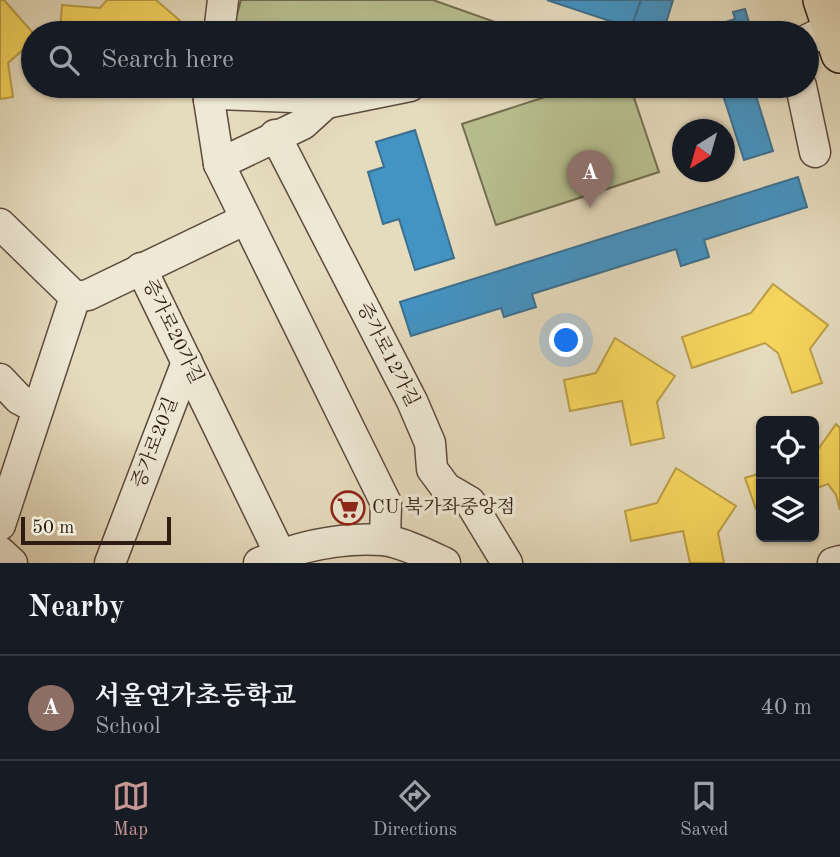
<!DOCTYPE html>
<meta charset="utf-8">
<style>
:root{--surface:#171b24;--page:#242831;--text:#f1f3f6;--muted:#9ea1a6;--line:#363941;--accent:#c59692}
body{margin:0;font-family:"Old Standard TT","Noto Serif KR",serif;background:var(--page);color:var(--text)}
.controls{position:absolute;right:21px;bottom:21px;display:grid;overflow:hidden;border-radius:10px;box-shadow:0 2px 5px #0004}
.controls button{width:63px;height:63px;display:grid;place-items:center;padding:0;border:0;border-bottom:2px solid var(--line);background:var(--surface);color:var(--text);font:35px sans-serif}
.compass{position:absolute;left:672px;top:119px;width:63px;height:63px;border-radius:50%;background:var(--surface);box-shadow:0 2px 5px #0004;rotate:217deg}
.scale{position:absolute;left:21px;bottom:18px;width:150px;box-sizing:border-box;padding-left:7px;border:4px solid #2e1c13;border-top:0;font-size:19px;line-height:24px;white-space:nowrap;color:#2e1c13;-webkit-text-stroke:5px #eee8d4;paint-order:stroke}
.you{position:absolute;left:567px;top:341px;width:24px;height:24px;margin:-18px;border:5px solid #fff;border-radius:50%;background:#1a73e8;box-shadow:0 0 0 10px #1a73e833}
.badge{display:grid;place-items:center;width:46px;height:46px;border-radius:50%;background:var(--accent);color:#fff;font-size:23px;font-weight:700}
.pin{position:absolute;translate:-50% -58px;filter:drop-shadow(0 2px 4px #0008)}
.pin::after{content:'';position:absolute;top:37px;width:24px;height:21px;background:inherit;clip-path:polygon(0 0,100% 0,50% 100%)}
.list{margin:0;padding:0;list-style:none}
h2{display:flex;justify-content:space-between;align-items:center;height:91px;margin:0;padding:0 28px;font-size:30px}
h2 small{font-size:23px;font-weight:400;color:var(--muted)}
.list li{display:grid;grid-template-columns:46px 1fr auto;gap:21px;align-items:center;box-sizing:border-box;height:105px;padding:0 28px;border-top:2px solid var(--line)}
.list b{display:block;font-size:26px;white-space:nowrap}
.list p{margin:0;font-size:23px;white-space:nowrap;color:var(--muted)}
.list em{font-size:23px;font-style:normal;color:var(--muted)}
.icon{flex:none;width:38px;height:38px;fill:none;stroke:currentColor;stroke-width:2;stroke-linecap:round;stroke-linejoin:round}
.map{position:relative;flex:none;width:840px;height:563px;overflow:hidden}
.search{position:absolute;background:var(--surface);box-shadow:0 2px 5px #0004;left:21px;right:21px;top:21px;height:77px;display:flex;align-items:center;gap:18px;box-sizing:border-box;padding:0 24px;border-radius:38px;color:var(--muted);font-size:26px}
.sheet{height:196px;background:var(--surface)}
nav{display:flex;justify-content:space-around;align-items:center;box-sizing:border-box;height:98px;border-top:2px solid var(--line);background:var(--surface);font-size:19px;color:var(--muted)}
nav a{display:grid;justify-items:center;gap:4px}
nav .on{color:var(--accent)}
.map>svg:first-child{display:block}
.green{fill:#b7bf8f;stroke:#726e51;stroke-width:2}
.homes{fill:#f6d55c;stroke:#ba9e46;stroke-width:2}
.schools{fill:#4393c3;stroke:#3d6f8e;stroke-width:2}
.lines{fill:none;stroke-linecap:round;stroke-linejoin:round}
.minor-casing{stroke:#5c4c3e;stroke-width:33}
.major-casing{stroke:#2e1c13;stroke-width:40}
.minor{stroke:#eee8d4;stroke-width:30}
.major{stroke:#e5dbbd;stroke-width:37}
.labels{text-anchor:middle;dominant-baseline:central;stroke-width:7;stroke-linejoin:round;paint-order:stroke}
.street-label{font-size:19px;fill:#2e1c13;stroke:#eee8d4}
.poi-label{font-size:19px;fill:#2e1c13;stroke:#eee8d4;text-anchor:start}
</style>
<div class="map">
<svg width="840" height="563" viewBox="0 0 840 563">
<rect width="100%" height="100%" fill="#e5dbbd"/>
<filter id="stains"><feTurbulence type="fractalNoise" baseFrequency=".00286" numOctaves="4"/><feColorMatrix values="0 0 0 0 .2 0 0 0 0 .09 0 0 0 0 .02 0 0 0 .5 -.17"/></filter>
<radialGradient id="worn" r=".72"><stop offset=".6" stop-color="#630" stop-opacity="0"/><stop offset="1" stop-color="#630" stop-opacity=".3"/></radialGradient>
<g class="green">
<polygon points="241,0 433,0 495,22 487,33 232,33"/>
<polygon points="579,86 630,86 659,172 496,225 462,124"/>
</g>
<g class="homes">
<polygon points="0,0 4,0 33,33 33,41 8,63 13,97 0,99"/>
<polygon points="107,0 156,0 185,25 177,33 121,33 114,27 109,33 60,33 62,5 100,8"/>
<polygon points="773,284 828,325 810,349 822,383 792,393 778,353 765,343 692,368 682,337 751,313"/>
<polygon points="615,338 675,376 657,402 664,438 631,445 622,401 570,411 564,380 596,373"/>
<polygon points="836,424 840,428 840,510 836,495 828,484 814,489 814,455"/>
<polygon points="676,468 736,506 718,533 724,563 690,563 683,531 631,541 625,511 657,503"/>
<polygon points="761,473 761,507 756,509 745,478"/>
</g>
<g class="schools">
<polygon points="547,0 641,0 631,28"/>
<polygon points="641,0 673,0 663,33 645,33 631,28"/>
<polygon points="745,9 751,29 737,33 704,33 702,30 735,19 733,12"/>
<polygon points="720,86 753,86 773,151 744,160"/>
<polygon points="415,130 454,258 415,270 399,219 383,224 368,172 384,167 376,142"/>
<polygon points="798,177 807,207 704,240 709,257 681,266 676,249 532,294 536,307 504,317 501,308 411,336 400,302"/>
</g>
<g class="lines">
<defs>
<g id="minor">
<polyline points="219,33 223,0"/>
<polyline points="807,40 831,28"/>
<polyline points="211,86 209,100 219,164 386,503 385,540"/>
<polyline points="801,86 815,152"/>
<polyline points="209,100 218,94 292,97 326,103 410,86"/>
<polyline points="275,135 412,401 430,443 432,469 446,488 470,502 507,563"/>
<polyline points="219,164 303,124 326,103"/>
<polyline points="0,224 75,297 88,295 244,220"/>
<polyline points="141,268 280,554"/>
<polyline points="0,379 19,399 38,409"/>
<polyline points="0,525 75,297"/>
<polyline points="0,552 12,563"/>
<polyline points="110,563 187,362"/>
<path d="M259 563C297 547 341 537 383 540 402 542 428 555 445 563"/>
<polyline points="833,563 840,561"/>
</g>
<polyline id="major" points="822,0 840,54"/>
</defs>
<use href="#minor" class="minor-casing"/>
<use href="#major" class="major-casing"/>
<use href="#minor" class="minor"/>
<use href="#major" class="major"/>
</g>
<defs>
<symbol id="supermarket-ring" viewBox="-11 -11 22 22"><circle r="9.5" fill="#eee8d4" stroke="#8f2418" stroke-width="1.5"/><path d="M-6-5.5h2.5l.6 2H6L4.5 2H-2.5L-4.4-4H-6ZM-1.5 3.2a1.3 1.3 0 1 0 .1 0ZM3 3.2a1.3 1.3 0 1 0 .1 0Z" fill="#8f2418"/></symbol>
</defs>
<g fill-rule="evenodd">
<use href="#supermarket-ring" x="329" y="489" width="38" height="38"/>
</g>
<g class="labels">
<g class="street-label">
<text transform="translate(172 332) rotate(64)">증가로20가길</text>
<text transform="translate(387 355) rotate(63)">증가로12가길</text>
<text transform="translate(156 443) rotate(-69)">증가로20길</text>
</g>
<g class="poi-label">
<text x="372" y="508">CU 북가좌중앙점</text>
</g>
</g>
<rect width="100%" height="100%" filter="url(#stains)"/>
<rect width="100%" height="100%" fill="url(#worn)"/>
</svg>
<div class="controls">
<button><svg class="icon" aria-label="locate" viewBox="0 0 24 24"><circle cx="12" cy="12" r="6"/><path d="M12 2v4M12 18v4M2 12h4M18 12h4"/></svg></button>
<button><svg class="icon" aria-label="layers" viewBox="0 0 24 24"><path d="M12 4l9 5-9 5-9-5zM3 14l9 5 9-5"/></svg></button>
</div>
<svg class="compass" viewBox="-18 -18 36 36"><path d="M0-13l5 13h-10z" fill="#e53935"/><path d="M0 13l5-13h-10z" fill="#9ea1a6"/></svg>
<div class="scale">50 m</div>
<div class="you"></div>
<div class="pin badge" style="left:590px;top:208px;background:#8d6e63">A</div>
<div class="search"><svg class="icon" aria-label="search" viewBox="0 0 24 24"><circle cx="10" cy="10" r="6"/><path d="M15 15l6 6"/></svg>Search here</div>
</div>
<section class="sheet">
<h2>Nearby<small></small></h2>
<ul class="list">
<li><span class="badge" style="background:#8d6e63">A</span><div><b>서울연가초등학교</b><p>School</p></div><em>40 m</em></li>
</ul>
</section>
<nav>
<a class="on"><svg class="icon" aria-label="map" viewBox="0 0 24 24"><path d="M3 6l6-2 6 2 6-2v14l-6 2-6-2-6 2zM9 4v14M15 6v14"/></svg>Map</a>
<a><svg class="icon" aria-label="directions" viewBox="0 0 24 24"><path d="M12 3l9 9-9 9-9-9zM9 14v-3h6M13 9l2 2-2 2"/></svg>Directions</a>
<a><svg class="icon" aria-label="saved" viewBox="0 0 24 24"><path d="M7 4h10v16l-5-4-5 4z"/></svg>Saved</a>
</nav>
